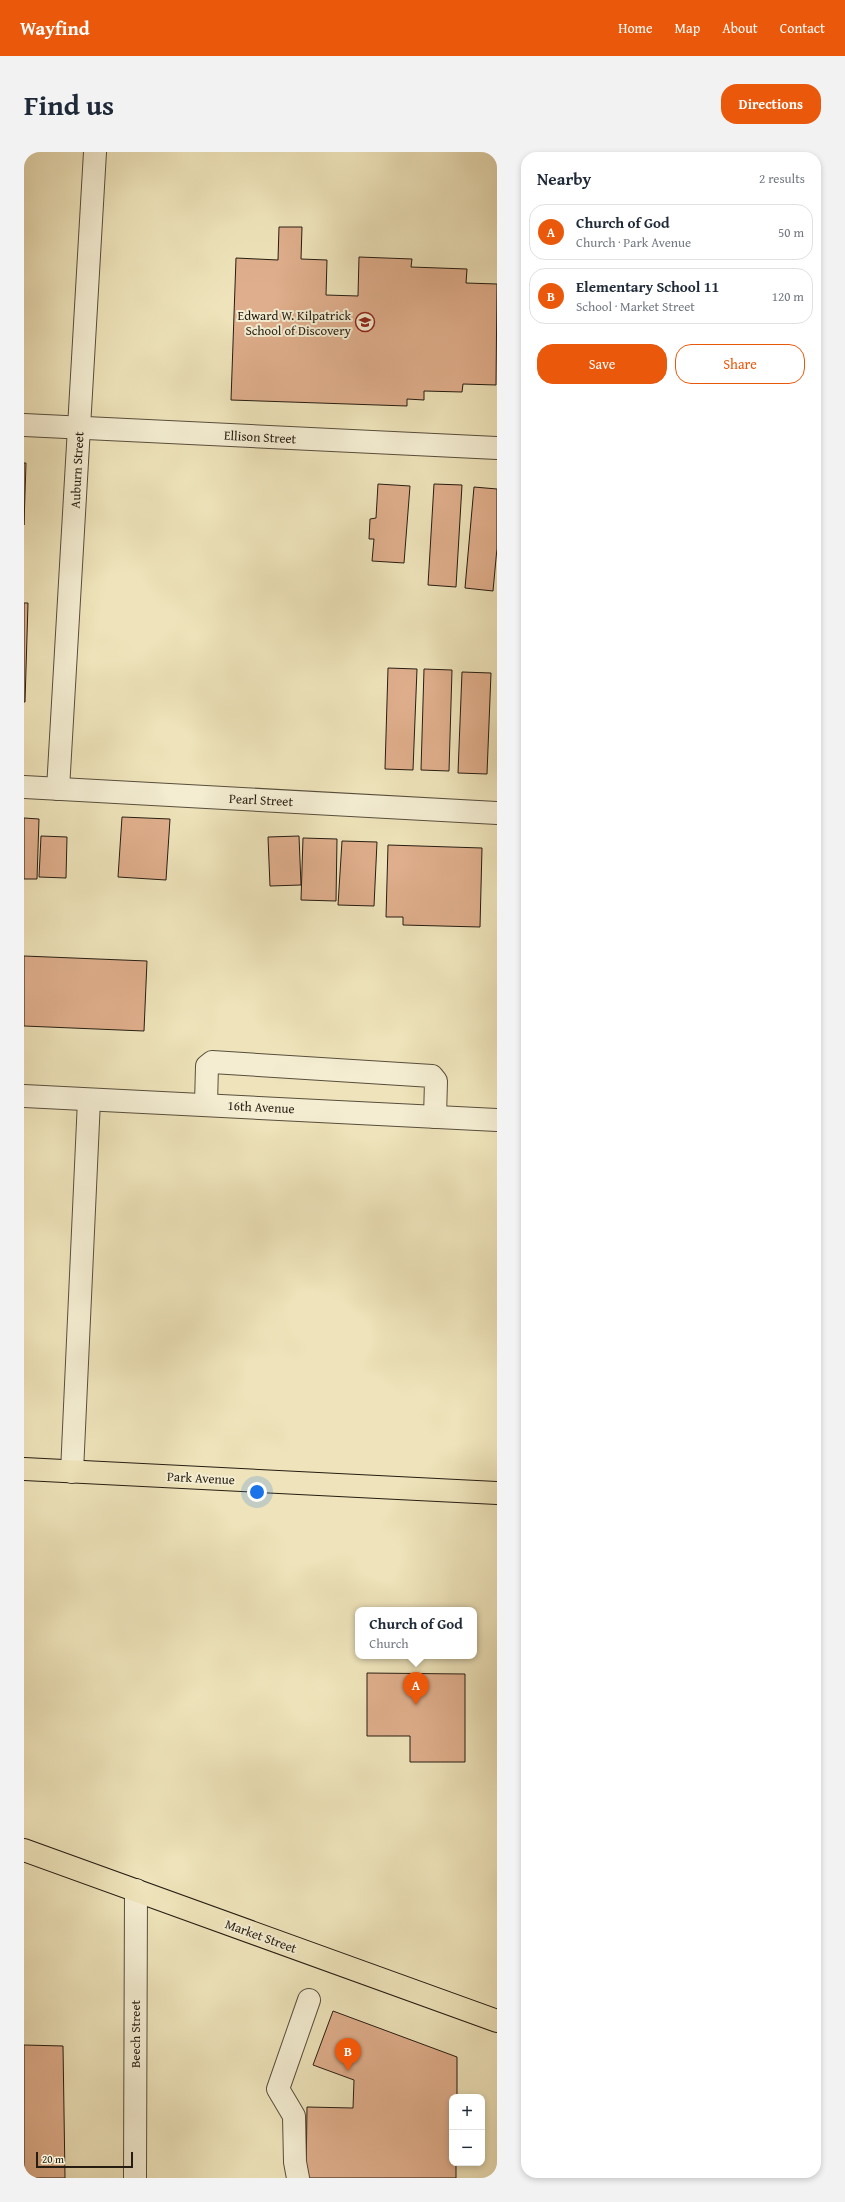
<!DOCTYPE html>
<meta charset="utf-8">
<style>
:root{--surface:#fff;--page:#f2f2f3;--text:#1f2937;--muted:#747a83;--line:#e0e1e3;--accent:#ea580c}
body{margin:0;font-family:"Gentium Book Plus",serif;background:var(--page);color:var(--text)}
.controls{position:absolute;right:12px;bottom:12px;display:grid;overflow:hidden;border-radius:8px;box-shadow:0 2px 6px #0003}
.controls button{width:36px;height:36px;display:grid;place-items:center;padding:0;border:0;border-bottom:1px solid var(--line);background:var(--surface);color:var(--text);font:20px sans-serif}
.scale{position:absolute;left:12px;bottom:10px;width:97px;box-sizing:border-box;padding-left:4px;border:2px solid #261d12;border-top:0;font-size:11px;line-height:14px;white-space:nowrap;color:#261d12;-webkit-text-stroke:3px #f4edd2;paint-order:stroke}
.you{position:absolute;left:233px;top:1340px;width:14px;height:14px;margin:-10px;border:3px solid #fff;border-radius:50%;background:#1a73e8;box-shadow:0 0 0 6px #1a73e833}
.badge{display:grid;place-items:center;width:26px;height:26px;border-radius:50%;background:var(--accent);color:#fff;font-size:13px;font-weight:700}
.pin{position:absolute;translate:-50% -33px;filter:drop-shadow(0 1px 2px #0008)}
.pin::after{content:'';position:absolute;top:21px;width:14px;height:12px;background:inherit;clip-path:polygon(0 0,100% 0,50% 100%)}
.popup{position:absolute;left:331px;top:1455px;width:122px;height:52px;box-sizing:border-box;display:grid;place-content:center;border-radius:8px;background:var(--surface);filter:drop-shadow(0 1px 3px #0005);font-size:13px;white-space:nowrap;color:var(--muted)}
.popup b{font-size:15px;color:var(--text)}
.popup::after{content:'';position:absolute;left:50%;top:100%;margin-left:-8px;border:8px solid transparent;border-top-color:var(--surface)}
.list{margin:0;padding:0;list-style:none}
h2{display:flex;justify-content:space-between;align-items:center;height:52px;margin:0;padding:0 16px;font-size:17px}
h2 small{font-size:13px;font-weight:400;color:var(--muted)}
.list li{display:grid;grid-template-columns:26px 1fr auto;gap:12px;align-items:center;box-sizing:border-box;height:56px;margin:0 8px 8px;padding:0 8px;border:1px solid var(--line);border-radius:16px}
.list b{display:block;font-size:15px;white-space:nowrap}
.list p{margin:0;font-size:13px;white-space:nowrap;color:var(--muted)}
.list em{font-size:13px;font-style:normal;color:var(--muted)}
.actions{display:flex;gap:8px;padding:12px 16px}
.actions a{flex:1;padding:9px 0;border:1px solid var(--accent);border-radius:16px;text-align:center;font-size:14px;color:var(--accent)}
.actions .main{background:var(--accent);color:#fff}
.map{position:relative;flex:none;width:473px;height:2026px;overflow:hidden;border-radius:16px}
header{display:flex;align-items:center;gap:24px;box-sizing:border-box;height:56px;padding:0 20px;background:var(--accent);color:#fff}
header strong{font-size:19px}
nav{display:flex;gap:22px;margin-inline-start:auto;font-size:14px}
.intro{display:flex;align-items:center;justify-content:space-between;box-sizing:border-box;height:96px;padding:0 24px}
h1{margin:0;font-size:28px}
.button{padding:10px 18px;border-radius:16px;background:var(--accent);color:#fff;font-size:14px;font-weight:700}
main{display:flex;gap:24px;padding:0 24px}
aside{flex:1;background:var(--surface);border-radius:16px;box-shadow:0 2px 6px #0003}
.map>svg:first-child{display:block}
.building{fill:#dfae8c;stroke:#261d12}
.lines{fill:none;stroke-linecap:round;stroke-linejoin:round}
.minor-casing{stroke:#584e3c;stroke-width:24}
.major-casing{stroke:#261d12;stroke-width:24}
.minor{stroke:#f4edd2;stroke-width:22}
.major{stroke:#eee3ba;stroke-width:22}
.labels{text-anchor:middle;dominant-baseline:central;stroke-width:4;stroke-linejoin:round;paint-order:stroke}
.poi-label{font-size:13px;fill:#261d12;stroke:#f4edd2;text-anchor:end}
.street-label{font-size:13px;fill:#261d12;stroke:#f4edd2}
</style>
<header>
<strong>Wayfind</strong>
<nav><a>Home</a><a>Map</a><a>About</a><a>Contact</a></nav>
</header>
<div class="intro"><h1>Find us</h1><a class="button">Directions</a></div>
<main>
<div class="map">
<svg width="473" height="2026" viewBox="0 0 473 2026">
<rect width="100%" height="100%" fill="#eee3ba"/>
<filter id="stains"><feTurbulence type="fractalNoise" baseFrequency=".005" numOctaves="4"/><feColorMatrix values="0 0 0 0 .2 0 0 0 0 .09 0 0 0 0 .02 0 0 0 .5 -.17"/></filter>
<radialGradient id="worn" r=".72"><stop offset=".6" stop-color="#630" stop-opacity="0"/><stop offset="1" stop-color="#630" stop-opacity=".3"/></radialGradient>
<g class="building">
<polygon points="255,75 278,75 277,107 303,108 302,143 334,144 335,105 388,107 387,115 443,117 442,131 473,132 472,233 439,232 438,240 400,239 400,248 383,247 383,254 207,248 212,106 254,108"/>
<polygon points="0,311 2,311 0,373"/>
<polygon points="354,332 386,334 380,411 348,409 350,387 345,387 346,367 352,366"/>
<polygon points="410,332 438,333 432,435 404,433"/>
<polygon points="450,335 473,337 473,396 469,439 441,436"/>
<polygon points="0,451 4,451 1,550 0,550"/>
<polygon points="364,516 393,517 389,618 361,617"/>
<polygon points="400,517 428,518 425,619 397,618"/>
<polygon points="438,520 467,521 463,622 434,621"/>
<polygon points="98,665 146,667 142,728 94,725"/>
<polygon points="0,666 15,667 13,727 0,727"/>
<polygon points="17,684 43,685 42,726 15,725"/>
<polygon points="275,684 277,733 246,734 244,685"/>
<polygon points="279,686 313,687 312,749 277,748"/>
<polygon points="318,689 353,690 350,754 314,753"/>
<polygon points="364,693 458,696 456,775 379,773 379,765 362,765"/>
<polygon points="0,804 123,809 120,879 0,874"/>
<polygon points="343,1521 441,1522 441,1610 386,1610 386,1584 343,1584"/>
<polygon points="309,1859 433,1905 433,1945 428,1945 428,2011 432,2011 432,2026 282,2026 283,1955 329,1956 330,1928 289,1913"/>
<polygon points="0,1893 39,1894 41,2026 0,2026"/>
</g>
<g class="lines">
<defs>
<g id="minor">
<polyline points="0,273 473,296"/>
<polyline points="0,635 473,661"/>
<polyline points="34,637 71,0"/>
<polyline points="0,944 473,968"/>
<polyline points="182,952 183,914 188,910 408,924 412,929 411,965"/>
<polyline points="48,1320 65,948"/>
<polyline points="111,2026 112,1738"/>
<polyline points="274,2026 271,2010 270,1964 254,1937 285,1848"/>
</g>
<g id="major">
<polyline points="0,1317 473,1341"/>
<polyline points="0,1698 473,1869"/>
</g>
</defs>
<use href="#minor" class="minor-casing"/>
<use href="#major" class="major-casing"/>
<use href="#minor" class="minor"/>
<use href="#major" class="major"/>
</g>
<defs>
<symbol id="school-ring" viewBox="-11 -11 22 22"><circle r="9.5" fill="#f4edd2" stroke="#8f2418" stroke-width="1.5"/><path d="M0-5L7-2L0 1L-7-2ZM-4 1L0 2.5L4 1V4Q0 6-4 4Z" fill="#8f2418"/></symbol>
</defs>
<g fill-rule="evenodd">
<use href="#school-ring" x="330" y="159" width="22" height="22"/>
</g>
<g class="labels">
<g class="poi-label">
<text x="327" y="163">Edward W. Kilpatrick<tspan x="327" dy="15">School of Discovery</tspan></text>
</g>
<g class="street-label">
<text transform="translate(236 285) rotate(3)">Ellison Street</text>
<text transform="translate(53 318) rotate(-87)">Auburn Street</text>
<text transform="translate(237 648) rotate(3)">Pearl Street</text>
<text transform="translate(237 955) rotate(3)">16th Avenue</text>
<text transform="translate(177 1326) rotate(3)">Park Avenue</text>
<text transform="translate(237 1784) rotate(20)">Market Street</text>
<text transform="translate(111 1882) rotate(-90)">Beech Street</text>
</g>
</g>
<rect width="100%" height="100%" filter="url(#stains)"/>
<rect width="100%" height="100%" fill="url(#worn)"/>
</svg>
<div class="controls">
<button>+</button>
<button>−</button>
</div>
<div class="scale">20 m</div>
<div class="you"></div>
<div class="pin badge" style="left:392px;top:1553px">A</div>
<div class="popup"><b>Church of God</b>Church</div>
<div class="pin badge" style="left:324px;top:1919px">B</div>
</div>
<aside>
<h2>Nearby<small>2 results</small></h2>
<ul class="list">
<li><span class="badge">A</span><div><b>Church of God</b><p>Church · Park Avenue</p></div><em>50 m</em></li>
<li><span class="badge">B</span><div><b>Elementary School 11</b><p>School · Market Street</p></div><em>120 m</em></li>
</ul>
<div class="actions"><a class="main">Save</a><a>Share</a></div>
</aside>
</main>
